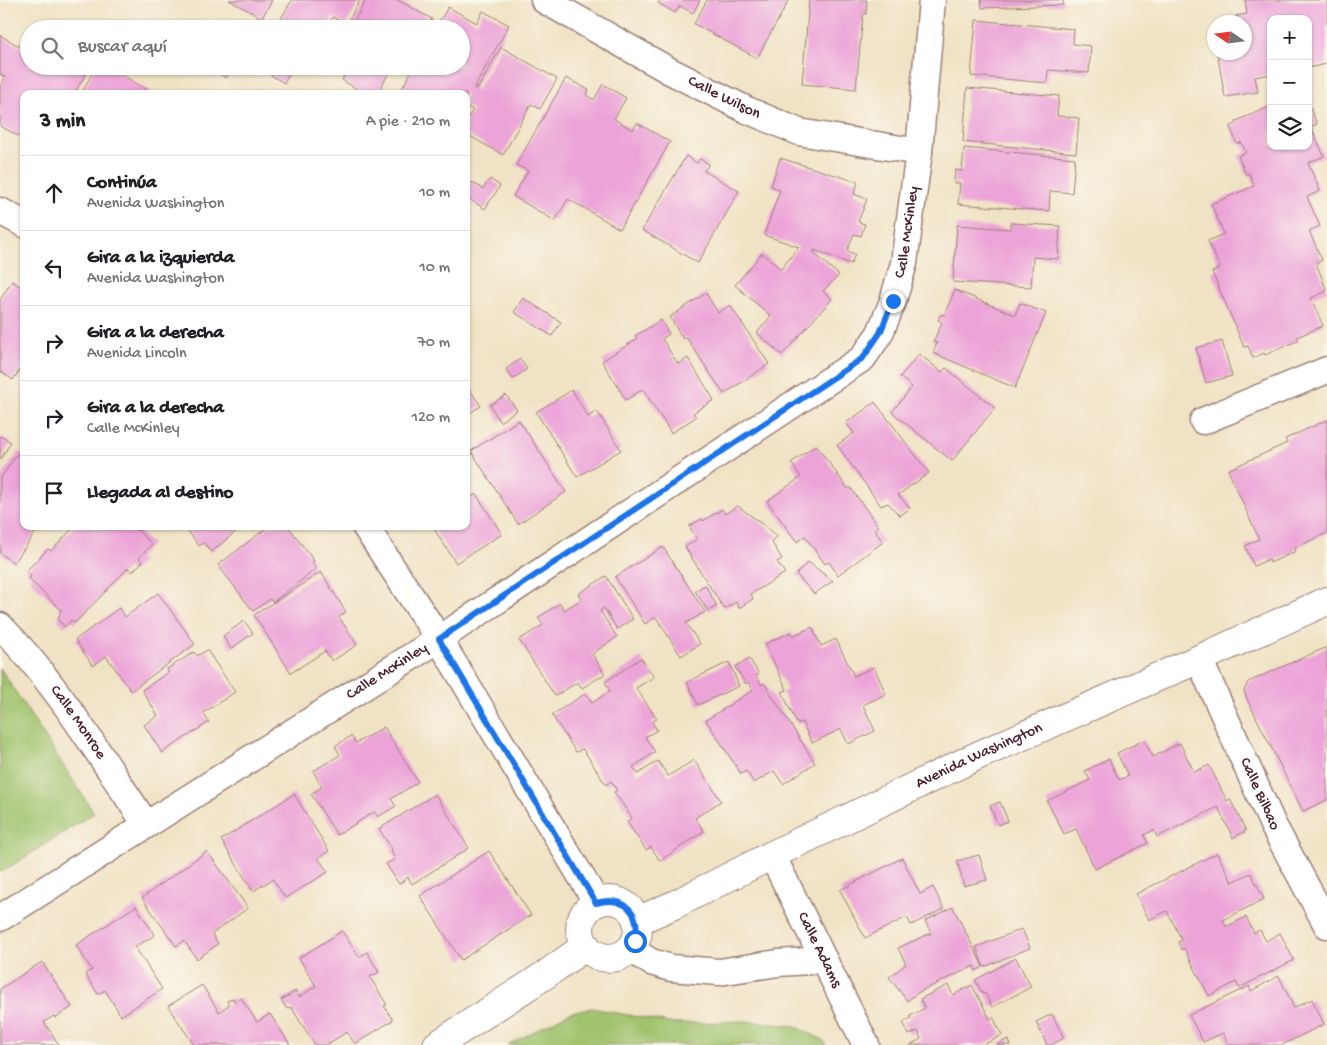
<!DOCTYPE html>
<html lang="es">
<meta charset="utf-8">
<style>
:root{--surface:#fff;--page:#f6f6f6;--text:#202124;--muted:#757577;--line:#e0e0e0}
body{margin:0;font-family:"Gochi Hand",sans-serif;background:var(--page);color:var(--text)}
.controls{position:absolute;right:15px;top:15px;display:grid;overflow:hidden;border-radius:10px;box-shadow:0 1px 4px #0004}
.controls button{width:45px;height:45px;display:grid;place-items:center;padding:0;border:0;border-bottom:1px solid var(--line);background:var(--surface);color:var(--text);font:25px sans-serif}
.compass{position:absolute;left:1207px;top:15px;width:45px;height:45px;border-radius:50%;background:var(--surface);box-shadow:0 1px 4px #0004;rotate:283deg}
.stop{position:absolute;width:15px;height:15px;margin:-11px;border:4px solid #1a73e8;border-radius:50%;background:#fff}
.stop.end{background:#1a73e8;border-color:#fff;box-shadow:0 1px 5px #0008}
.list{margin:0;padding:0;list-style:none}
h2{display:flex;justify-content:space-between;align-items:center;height:65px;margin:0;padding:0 20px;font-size:21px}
h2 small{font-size:16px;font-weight:400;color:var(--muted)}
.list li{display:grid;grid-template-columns:32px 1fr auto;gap:15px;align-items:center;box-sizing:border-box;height:75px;padding:0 20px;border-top:1px solid var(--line)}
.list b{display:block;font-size:19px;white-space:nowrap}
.list p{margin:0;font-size:16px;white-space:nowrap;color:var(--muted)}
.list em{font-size:16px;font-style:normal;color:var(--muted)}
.icon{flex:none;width:28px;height:28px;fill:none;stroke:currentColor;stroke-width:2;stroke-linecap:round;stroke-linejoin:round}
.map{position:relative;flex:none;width:1327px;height:1045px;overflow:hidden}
.search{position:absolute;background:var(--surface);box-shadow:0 1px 4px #0004;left:20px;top:20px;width:450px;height:55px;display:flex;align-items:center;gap:12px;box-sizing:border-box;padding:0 18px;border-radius:28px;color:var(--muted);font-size:19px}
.panel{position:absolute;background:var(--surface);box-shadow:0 1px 4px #0004;left:20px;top:90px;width:450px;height:440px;border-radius:10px}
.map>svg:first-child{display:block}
.green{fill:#a0c36d;stroke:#75714c}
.building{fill:#eca4d8}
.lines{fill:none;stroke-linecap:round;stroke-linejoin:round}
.street-casing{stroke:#9d8078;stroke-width:29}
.secondary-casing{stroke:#9d8078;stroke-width:30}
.street{stroke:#fff;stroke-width:26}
.secondary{stroke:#fff;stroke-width:28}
.route{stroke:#1a73e8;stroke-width:6}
.labels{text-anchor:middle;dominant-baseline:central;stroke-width:4;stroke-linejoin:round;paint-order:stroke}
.street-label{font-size:16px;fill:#4a1f2b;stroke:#fbf7ec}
</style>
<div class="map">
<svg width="1327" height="1045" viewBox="0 0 1327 1045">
<rect width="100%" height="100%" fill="#fbf7ec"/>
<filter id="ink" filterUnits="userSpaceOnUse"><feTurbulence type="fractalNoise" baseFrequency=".02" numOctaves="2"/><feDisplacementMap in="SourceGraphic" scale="10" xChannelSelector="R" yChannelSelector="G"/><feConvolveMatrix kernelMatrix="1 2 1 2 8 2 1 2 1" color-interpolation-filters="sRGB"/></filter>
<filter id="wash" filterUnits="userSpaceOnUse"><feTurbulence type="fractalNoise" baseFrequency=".0096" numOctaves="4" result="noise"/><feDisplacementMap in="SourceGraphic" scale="20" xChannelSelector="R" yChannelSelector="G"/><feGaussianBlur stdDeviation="1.12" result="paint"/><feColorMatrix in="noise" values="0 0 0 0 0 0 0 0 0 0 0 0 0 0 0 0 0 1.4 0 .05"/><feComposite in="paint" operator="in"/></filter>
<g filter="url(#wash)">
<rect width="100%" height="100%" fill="#f0e2c4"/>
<g class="green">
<polygon points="0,668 94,813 0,873"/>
<polygon points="592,1008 674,1024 745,1021 795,1026 823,1040 826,1045 508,1045 571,1012"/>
</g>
<g id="blocks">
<g class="building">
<polygon points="229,0 272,0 262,18"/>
<polygon points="292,0 360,0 346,25 333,17 326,29 275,29"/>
<polygon points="366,0 398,0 432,19 427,29 350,29"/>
<polygon points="660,0 700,0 693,13 680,6 675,13 658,3"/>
<polygon points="707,0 789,0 757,58 694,24"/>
<polygon points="809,0 867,0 866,14 863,14 856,89 802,84"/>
<polygon points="981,0 1063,0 1063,5 982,8"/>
<polygon points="1245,0 1327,0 1327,64 1308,68 1308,19 1271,19 1271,74 1255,77 1258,92 1225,97 1217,52 1244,52 1244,22 1238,22 1236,16 1247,14"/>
<polygon points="448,7 477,23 483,11 509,25 474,88 477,90 501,47 557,79 540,109 531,104 503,155 466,134 466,121 473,110 466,106 466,94 399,94 414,66 461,66 461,29 435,29"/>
<polygon points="976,20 1074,29 1073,44 1091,46 1089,73 1048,70 1047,83 971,76"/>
<polygon points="0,35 20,47 26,36 29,37 29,66 85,66 83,70 87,72 74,94 24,94 24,139 0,126 0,86 5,77 0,74"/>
<polygon points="96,66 106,66 155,94 81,94"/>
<polygon points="208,66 234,66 226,78"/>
<polygon points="253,66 294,66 284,83 262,70 260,73 252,69"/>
<polygon points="345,66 393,66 377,94 365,94 342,80 344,76 340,74"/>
<polygon points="566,78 589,90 586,95 594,100 603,84 626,98 614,119 633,130 637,123 670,142 620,229 568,199 555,221 513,196 528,171 516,165"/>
<polygon points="967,88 1059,96 1057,116 1079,118 1076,153 963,142"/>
<polygon points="1308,103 1317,124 1311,127 1324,156 1308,163 1320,191 1307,197 1320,226 1309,231 1322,260 1316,263 1327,291 1311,298 1323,326 1297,337 1299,340 1265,355 1264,353 1253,358 1248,346 1244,347 1212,272 1220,268 1208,241 1224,234 1211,204 1254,186 1249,173 1246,175 1238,156 1246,152 1241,142 1237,144 1230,127 1237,123 1236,121 1271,106 1271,146 1308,146"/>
<polygon points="964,148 1075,158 1072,193 1050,191 1049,211 958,204 960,183 954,183 955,170 962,171"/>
<polygon points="686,156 697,163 700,159 709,164 704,171 739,191 698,263 642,230"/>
<polygon points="780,158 858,182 854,194 867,199 858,222 865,224 861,236 854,234 847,251 855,254 851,264 814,250 814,253 839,275 823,291 832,299 782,355 757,333 771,316 735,285 762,253 781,269 799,247 764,235 780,190 771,186"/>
<polygon points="490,179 500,186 485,209 466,197 466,191 472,182 483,189"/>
<polygon points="1010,223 1060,226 1058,259 1033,257 1031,287 953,282 957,225 1010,229"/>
<polygon points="12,281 24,289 24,364 13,380 0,371 0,300"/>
<polygon points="955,290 1015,315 1020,303 1046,313 1015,388 933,353 937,343 933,342 942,322 938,320 941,314 944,315"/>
<polygon points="706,293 718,313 730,305 769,364 724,394 686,337 683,339 670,317"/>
<polygon points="523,298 561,322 552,336 514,312"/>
<polygon points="661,320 669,334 662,339 678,364 688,358 714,400 693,413 696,417 671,433 643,389 626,400 602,361 637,339 635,336"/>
<polygon points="1222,341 1232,376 1206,383 1196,348"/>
<polygon points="919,354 942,372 946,368 995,408 952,461 892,412 912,387 900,377"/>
<polygon points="520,359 527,369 513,379 506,369"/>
<polygon points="466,384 481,406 466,415"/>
<polygon points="572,390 588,417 597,411 621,450 577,477 536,412"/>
<polygon points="506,395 517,410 500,422 490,405"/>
<polygon points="875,402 929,473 898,495 910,508 900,516 888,503 881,506 837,445 854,433 846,423"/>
<polygon points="519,420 566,492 518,524 471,451"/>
<polygon points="1327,420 1327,533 1295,548 1296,551 1270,563 1269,559 1254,566 1245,546 1259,539 1228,470 1287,443 1285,439"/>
<polygon points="0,436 11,442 0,460"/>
<polygon points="816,445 848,489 850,487 878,526 874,529 883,542 838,575 829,562 825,564 805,536 797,542 767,501 801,477 791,463"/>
<polygon points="19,451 24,455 24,526 40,526 14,563 0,553 0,479"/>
<polygon points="476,494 502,534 456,563 432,526 466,526 466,500"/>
<polygon points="738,506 778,536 771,541 782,559 777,562 785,573 751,594 753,599 739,608 736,602 724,609 685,547 697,539 689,526 702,519 703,521 722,509 725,514"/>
<polygon points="75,526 133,526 152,544 139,558 143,561 132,572 128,568 75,623 71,620 65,627 58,620 61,610 29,579 31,576 26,571 48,549 51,551"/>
<polygon points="192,526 243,526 211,552 204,543 199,546 187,530"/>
<polygon points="269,526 288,526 314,561 312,563 316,569 273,602 270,599 253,611 218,565"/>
<polygon points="663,547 705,612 686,623 700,644 681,656 656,617 645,624 615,577"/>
<polygon points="808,562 833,581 814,594 796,574"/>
<polygon points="321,572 346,612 339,617 357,645 332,661 325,651 291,673 254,615"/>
<polygon points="606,576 633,619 617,629 604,608 600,611 617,637 592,654 605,674 582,688 578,682 555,696 519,640 543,625 538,618 560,603 564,610 582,599 578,594"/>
<polygon points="705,585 717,606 708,611 695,591"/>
<polygon points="158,593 195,644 131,691 106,656 93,666 75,640 119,608 125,617"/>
<polygon points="244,621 253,633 231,649 223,636"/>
<polygon points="812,627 821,646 836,639 854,676 874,667 886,694 863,705 875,731 848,744 841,729 812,743 802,722 797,724 782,692 787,690 765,644 791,632 793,636"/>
<polygon points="1327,647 1327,800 1303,811 1247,699 1244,691 1248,682"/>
<polygon points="207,650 235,692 203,713 209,722 162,753 144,725 158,716 142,690 169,672 167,669 194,652 197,656"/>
<polygon points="641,658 654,677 636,688 657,719 652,722 657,730 645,737 655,752 633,767 638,774 658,761 668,776 694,760 721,801 695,818 704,831 660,861 651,847 646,850 627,822 632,818 614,792 617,790 611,781 606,785 583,749 576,752 552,715 586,693 592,703 610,691 605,682"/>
<polygon points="749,658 759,674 756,676 762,685 764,683 815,763 783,784 774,771 754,783 746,771 741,774 706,720 753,690 748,682 746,684 735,667"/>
<polygon points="729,662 739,686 698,705 687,682"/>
<polygon points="384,727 418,782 391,799 396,806 378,817 374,812 337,835 311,794 322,787 313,771 340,755 335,746 351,736 356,743"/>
<polygon points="1144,740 1153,757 1180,743 1194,772 1209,765 1227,801 1230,799 1246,831 1233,838 1218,807 1157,837 1154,830 1144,835 1148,843 1095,869 1076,829 1064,834 1047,801 1090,780 1085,771 1109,759 1119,780 1128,776 1117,753"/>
<polygon points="294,794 329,851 318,858 328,872 285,898 273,879 253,891 221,840"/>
<polygon points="435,794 469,848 412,884 408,877 399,884 386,864 395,859 391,851 392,849 379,829"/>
<polygon points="1000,802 1008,821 998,825 990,806"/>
<polygon points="207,851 248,908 212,934 218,944 197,959 184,941 176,946 142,898"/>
<polygon points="489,851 531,915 461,960 420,896"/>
<polygon points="1217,853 1232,882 1251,873 1264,899 1223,920 1226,927 1246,917 1254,933 1260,930 1266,941 1280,933 1294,960 1239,988 1236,982 1209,996 1184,948 1182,950 1178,942 1182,940 1167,911 1149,920 1136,894"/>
<polygon points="979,855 987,880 964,886 957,861"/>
<polygon points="902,858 920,894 933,887 944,909 911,925 907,917 865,938 840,890"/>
<polygon points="136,906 155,935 135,947 162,989 121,1016 105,990 98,994 85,974 92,970 76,945"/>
<polygon points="953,907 983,967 976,971 974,966 919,992 907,1001 889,977 906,964 898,948 931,933 925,921"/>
<polygon points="1022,929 1030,948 984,967 976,947"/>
<polygon points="342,931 359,957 367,952 379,972 370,977 387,1005 384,1006 393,1020 355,1044 347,1032 326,1045 315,1045 291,1007 287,1009 281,1000 296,991 299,997 316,986 299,958"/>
<polygon points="1016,958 1031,987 992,1007 985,993 983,994 975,980"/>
<polygon points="42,962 72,1007 55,1018 54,1016 44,1022 59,1045 0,1045 0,989"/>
<polygon points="1279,976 1294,1008 1312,999 1324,1024 1282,1045 1229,1045 1223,1033 1203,1042 1189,1015 1249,986 1251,991"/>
<polygon points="202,985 219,1012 229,1005 227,1001 233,998 235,1001 241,998 257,1022 270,1014 290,1045 194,1045 168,1006"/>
<polygon points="948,985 953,995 972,985 990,1019 993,1017 1002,1035 983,1045 910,1045 921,1039 918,1031 909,1035 903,1022 911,1018 910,1016 925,1008 920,999"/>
<polygon points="1052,1014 1064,1038 1051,1045 1047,1045 1036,1022"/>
<polygon points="1008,1039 1011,1045 997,1045"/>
</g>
</g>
</g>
<g filter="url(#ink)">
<use href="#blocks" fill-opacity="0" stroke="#9d8078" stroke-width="1"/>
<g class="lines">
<defs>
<g id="street">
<path id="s1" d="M544 0 670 71 747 110 799 132 919 152"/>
<polyline points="0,211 24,224"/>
<polyline points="1203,421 1327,370"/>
<polyline points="365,526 439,639 597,903"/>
<path id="s2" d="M0 626C58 684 100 757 146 824"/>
<path id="s3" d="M1199 659 1273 825 1327 925"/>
<path id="s4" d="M772 855 866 1045"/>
<path id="s5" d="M0 918 439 639 863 358 880 333 893 301 904 263 919 152 932 0"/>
<polyline points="630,949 651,962 671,968 719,972 778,963 824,960"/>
</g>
<g id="secondary">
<circle cx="609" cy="929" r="29"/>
<path id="s6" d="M637 921 676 904 772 855 979 755 1199 659 1327 601"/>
<polyline points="437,1045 545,975 586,946"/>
</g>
</defs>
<use href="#street" class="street-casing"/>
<use href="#secondary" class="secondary-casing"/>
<use href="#street" class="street"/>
<use href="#secondary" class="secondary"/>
</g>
</g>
<g class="lines" filter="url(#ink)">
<path class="route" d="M635 941C642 913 625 895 596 903L439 639 863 358 880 333 893 301"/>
</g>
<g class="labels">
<g class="street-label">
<text stroke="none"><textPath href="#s1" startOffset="205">Calle Wilson</textPath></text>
<text stroke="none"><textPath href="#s5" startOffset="1164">Calle McKinley</textPath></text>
<text stroke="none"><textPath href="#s5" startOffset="459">Calle McKinley</textPath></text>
<text stroke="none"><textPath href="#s2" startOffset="124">Calle Monroe</textPath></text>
<text stroke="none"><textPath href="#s6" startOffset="380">Avenida Washington</textPath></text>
<text stroke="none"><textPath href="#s3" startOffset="148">Calle Bilbao</textPath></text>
<text stroke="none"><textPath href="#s4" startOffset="106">Calle Adams</textPath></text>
</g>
</g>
</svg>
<div class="controls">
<button>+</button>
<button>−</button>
<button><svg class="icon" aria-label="layers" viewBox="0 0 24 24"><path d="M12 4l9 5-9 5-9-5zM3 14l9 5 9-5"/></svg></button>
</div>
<svg class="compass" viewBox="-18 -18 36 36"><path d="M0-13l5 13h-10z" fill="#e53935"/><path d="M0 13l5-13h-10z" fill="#757577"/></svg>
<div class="stop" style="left:635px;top:941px"></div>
<div class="stop end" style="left:893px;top:301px"></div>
<div class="search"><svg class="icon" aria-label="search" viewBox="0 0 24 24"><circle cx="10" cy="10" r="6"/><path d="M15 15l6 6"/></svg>Buscar aquí</div>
<section class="panel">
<h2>3 min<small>A pie · 210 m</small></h2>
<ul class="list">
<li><svg class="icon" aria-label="ahead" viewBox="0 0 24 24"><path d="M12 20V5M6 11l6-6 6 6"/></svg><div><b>Continúa</b><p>Avenida Washington</p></div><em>10 m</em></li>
<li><svg class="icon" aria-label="left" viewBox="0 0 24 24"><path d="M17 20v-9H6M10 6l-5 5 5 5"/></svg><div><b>Gira a la izquierda</b><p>Avenida Washington</p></div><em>10 m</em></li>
<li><svg class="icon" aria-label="right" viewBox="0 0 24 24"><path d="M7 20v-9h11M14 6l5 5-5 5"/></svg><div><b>Gira a la derecha</b><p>Avenida Lincoln</p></div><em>70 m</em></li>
<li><svg class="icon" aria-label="right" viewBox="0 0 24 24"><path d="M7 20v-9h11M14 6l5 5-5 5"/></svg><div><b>Gira a la derecha</b><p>Calle McKinley</p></div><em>120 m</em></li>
<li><svg class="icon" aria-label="arrive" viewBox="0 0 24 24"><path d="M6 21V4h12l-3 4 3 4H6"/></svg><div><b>Llegada al destino</b></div></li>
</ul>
</section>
</div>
